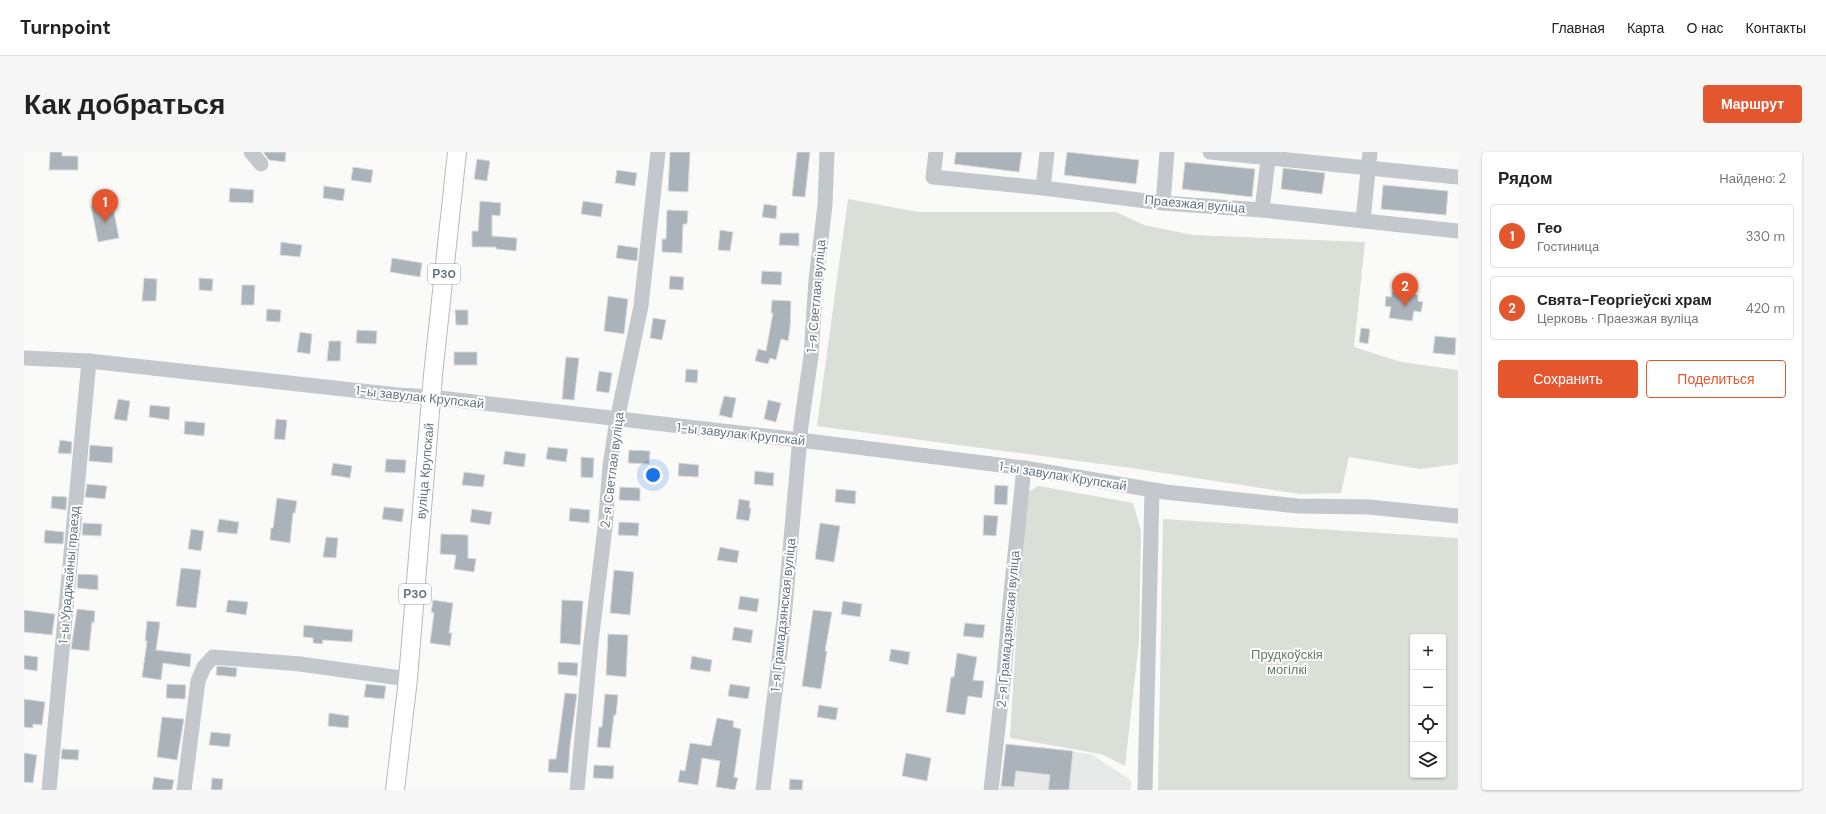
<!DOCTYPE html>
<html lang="ru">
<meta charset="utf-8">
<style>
:root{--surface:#fff;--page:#f6f6f6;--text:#222;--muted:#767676;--line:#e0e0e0;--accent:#e4572e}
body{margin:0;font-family:"DM Sans",sans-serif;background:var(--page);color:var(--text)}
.controls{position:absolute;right:12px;bottom:12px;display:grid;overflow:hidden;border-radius:4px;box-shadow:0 1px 3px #0004}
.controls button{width:36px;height:36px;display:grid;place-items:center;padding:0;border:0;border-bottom:1px solid var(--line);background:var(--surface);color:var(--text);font:20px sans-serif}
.you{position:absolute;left:629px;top:323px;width:14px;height:14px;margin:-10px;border:3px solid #fff;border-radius:50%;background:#1a73e8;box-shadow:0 0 0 6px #1a73e833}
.badge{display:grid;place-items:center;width:26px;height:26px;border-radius:50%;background:var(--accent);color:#fff;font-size:13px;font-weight:700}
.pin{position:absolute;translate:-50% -33px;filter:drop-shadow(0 1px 2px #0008)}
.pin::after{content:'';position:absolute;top:21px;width:14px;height:12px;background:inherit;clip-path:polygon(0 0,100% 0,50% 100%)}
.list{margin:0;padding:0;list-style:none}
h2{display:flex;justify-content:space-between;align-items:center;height:52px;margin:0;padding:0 16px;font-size:17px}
h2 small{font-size:13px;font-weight:400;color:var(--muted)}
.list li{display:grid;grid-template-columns:26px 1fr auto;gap:12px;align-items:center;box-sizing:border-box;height:64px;margin:0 8px 8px;padding:0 8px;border:1px solid var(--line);border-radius:4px}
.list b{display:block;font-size:15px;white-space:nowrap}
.list p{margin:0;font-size:13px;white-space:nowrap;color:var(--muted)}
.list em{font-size:13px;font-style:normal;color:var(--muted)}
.actions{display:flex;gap:8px;padding:12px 16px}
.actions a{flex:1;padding:9px 0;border:1px solid var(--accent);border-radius:4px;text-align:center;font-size:14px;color:var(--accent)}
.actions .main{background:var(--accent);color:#fff}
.icon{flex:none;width:22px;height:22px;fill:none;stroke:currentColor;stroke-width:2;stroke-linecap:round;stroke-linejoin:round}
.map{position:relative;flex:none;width:1434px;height:638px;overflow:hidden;border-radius:4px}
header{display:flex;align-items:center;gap:24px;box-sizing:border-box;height:56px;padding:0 20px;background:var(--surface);border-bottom:1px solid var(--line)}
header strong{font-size:19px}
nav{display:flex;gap:22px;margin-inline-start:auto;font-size:14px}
.intro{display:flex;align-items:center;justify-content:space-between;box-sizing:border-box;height:96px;padding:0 24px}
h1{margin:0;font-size:28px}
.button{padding:10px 18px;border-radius:4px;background:var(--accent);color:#fff;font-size:14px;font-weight:700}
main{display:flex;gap:24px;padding:0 24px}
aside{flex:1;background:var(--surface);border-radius:4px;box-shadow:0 1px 3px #0004}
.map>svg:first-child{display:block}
.built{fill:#e8e9e9}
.green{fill:#dadfd7;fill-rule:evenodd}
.building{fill:#aab3b9;stroke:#dcdcda}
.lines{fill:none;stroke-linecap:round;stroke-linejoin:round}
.major-casing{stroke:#b5babe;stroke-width:20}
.minor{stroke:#c3c8cc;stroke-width:15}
.major{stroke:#fff;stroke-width:18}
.labels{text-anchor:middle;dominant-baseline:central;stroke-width:4;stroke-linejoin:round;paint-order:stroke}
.shield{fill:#fff;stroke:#939fa8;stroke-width:1}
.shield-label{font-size:12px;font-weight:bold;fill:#657683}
.street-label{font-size:13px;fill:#657683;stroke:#fff}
.park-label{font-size:13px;fill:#687a64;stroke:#fff}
</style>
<header>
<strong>Turnpoint</strong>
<nav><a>Главная</a><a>Карта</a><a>О нас</a><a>Контакты</a></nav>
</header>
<div class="intro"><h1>Как добраться</h1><a class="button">Маршрут</a></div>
<main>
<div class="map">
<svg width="1434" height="638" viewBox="0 0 1434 638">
<rect width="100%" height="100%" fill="#fafaf8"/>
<polygon class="built" points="982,592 1067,602 1107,628 1107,638 976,638"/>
<g class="green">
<polygon points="824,47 894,60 1092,60 1120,73 1169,83 1341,90 1330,195 1377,210 1434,218 1434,312 1396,317 1325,305 1317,341 1276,342 1107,316 793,274"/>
<polygon points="1015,334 1109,351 1117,378 1115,489 1101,614 1077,602 986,586 994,454 993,424 1004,340"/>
<path d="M1139 367 1434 386V638H1134ZM1389 485H1419V623H1389Z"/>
</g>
<g class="building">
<polygon points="26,0 38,0 38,4 54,4 54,18 25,18"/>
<polygon points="239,0 262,0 261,10 245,8"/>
<polygon points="646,0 666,0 664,40 644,39"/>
<polygon points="773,0 786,0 781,45 768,44"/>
<polygon points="932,0 998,0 995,20 930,12"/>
<polygon points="1043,0 1115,8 1112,32 1040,23"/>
<polygon points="453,7 466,9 463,29 450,27"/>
<polygon points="1161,10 1231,17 1228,45 1158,37"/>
<polygon points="329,15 349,18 347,31 327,28"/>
<polygon points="1259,16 1301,21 1298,42 1257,37"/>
<polygon points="593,18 613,21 611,34 591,31"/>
<polygon points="1359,33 1424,39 1422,63 1357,57"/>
<polygon points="300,34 321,37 319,49 299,46"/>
<polygon points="206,36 230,38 229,51 205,50"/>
<polygon points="456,49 477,51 476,64 468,63 468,84 493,86 492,99 472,97 472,95 448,95 448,79 454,79"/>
<polygon points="559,49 579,52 577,65 557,62"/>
<polygon points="88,50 95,86 74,90 67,54"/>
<polygon points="740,52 753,54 752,67 738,65"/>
<polygon points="643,58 664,59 663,72 659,72 658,101 638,100 638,87 642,87"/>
<polygon points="696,78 709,80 706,99 694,98"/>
<polygon points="756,81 775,81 775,94 755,93"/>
<polygon points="257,90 278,93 276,105 256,103"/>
<polygon points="594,93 614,96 613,109 592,106"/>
<polygon points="368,106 398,111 396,125 366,120"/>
<polygon points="738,119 758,120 757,133 737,132"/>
<polygon points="646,124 660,125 659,138 645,137"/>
<polygon points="120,126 133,127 132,149 118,149"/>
<polygon points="175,126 189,127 188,139 175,138"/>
<polygon points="218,133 231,133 230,153 217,153"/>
<polygon points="1368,139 1394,143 1394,149 1399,150 1397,160 1390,159 1388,169 1365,166 1367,155 1361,154 1362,144 1367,145"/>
<polygon points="584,144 604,147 600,182 580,179"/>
<polygon points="748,148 767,149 766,176 764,189 757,187 752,208 746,206 744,212 731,209 734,197 742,199 749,161 747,161"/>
<polygon points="243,157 257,158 256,170 242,169"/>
<polygon points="431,158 444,158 444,173 432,173"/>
<polygon points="629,166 642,168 638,188 626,186"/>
<polygon points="1337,176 1346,177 1344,192 1335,190"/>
<polygon points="333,178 353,179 352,192 332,191"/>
<polygon points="276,180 288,182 286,202 273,200"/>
<polygon points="1411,184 1432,186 1431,203 1409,201"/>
<polygon points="305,189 317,189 316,209 303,209"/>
<rect x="430" y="200" width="23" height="13"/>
<polygon points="542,205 555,206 550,248 538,247"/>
<polygon points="662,217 674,218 673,231 661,230"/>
<polygon points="575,219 588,221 585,241 572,239"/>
<polygon points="700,244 712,246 708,266 695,263"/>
<polygon points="94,247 106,249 103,269 90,267"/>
<polygon points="744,248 757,251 752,270 740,267"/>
<polygon points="126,253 146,255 145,268 125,265"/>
<polygon points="252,267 263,268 261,288 250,287"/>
<polygon points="161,269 181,271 180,284 160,282"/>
<polygon points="36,288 48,290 47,302 34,301"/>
<polygon points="66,293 89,295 88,311 65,309"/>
<polygon points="524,295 544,297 542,310 522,307"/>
<polygon points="605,298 626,299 625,312 604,311"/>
<polygon points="481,299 502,302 500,315 479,312"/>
<polygon points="557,305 570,306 569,326 557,325"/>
<polygon points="362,307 382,308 381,321 361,320"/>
<polygon points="309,311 328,314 326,326 307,323"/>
<polygon points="655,311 675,313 674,325 654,324"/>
<polygon points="731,319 750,321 749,334 730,332"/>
<polygon points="440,320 461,323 459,335 438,333"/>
<polygon points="63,332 83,334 81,347 61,345"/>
<polygon points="971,333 984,334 983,353 970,352"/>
<polygon points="596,335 616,336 616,349 595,348"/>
<polygon points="812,337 832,339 831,352 811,350"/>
<polygon points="28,344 43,345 42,358 27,356"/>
<polygon points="253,346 273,349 271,361 269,361 266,391 246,388 247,376 249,376"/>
<polygon points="715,347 726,349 725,356 727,356 725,369 712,367"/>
<polygon points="360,355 380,357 378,370 358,367"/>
<polygon points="546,356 566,358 565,371 545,369"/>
<polygon points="448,357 468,360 466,373 446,370"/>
<polygon points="960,363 974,364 972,384 959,383"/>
<polygon points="195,367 215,370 213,382 193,380"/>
<polygon points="595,370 615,371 614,384 594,383"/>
<polygon points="59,371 78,372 77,384 58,383"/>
<polygon points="796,371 816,374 810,410 791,407"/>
<polygon points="167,377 180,379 177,399 164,397"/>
<polygon points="21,378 40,380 39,392 20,391"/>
<polygon points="417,382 444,383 444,406 452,407 450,420 430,417 432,403 416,402"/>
<polygon points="302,385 314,386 312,406 299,405"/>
<polygon points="696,395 715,399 713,411 693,408"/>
<polygon points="157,416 177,418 172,456 152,454"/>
<polygon points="590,418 610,420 606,463 586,461"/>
<polygon points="54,422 74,423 74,438 53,436"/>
<polygon points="716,444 735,447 733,460 714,457"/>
<polygon points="204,448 224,450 222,463 202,460"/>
<polygon points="409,448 429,451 425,481 428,481 426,494 406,491 410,461 407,460"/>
<polygon points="538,448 559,449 556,493 536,491"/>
<polygon points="819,449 838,452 836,465 817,462"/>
<polygon points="53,457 71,459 70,471 68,470 65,499 47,497"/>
<polygon points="0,458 31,462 28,483 0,480"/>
<polygon points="789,458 808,460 801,499 803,499 797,537 778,534"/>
<polygon points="123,469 136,470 132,498 167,502 166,515 139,511 137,528 118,525 123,489 121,489"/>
<polygon points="941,471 961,473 959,486 939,484"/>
<polygon points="280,473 329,478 328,490 299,488 298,492 289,491 289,486 279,485"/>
<polygon points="710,475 729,478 727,491 708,488"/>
<polygon points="584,482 604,483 602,525 582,523"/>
<polygon points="867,497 886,500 884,513 865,509"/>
<polygon points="933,501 953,505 949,528 960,529 958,546 944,544 941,563 922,560 927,525 930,525"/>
<polygon points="0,503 14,505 13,519 0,517"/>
<polygon points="668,504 688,508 686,520 666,517"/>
<polygon points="534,510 554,511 553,524 534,522"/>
<polygon points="193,514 213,516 212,525 192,523"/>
<polygon points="143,532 162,533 161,547 142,546"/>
<polygon points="342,532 362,534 360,547 340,545"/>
<polygon points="706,532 726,535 724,547 704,544"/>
<polygon points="541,541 553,542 546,594 544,621 524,620 525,607 532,607"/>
<polygon points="581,542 594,543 592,563 590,563 586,596 573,595 575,575 578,575"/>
<polygon points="0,547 21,550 18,573 9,572 9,576 0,575"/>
<polygon points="795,553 814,556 812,568 793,565"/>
<polygon points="305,561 325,564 324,576 304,574"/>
<polygon points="138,565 160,567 153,608 133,605"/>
<polygon points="693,566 710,569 709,575 717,577 710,625 714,626 711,638 692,635 696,609 678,606 674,633 654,630 656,618 661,619 666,591 687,594"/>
<polygon points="187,580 207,582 205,595 185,593"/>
<polygon points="982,592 1049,599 1045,638 1024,638 1026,623 992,619 990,635 977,634"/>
<polygon points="38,597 55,598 54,608 37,607"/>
<polygon points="0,601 13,603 9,631 0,630"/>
<polygon points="882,601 907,606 903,629 878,624"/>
<polygon points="570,613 590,614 589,627 569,626"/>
<polygon points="130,625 150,628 148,638 128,638"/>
<polygon points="188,626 199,627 198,638 187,638"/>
<polygon points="766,627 779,628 778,638 765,638"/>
</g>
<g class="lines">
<defs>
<polyline id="major" points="371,638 384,527 409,223 433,0"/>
</defs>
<use href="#major" class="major-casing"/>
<g class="minor">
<polyline points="227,0 237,12"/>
<polyline points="912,0 909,25 1019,36 1139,51 1238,58 1434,79"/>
<polyline points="1186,0 1434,25"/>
<polyline points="1019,36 1023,0"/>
<polyline points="1139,51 1143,0"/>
<polyline points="1238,58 1245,0"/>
<polyline points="1339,68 1346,0"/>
<polyline points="0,206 65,209 374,243 407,245 776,288 1000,316 1141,340 1274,354 1345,355 1434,364"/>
<polyline points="25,638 65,209"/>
<polyline points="160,638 174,529 180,515 189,505 276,512 384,527"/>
<polyline points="553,638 567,490 581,376 586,314 593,268 617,154 634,0"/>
<polyline points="739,638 760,467 777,274 787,204 792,128 801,53 803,0"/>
<polyline points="967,638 980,522 986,451 1000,316"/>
<polyline points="1121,638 1128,338"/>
</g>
<use href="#major" class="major"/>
</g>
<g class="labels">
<g class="shield">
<rect x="404" y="112" width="32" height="20" rx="3"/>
<rect x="375" y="432" width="32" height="20" rx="3"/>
</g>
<g class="shield-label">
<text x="420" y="122">Р30</text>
<text x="391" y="442">Р30</text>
</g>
<g class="street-label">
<text transform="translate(1171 52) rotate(5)">Праезжая вуліца</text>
<text transform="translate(792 144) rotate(-85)">1-я Светлая вуліца</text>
<text transform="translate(396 245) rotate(6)">1-ы завулак Крупскай</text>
<text transform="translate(717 282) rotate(6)">1-ы завулак Крупскай</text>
<text transform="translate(588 318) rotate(-83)">2-я Светлая вуліца</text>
<text transform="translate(401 319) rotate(-85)">вуліца Крупскай</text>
<text transform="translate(1039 324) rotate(9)">1-ы завулак Крупскай</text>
<text transform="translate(45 423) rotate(-85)">1-ы Ураджайны праезд</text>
<text transform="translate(759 463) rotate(-84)">1-я Грамадзянская вуліца</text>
<text transform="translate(984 477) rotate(-85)">2-я Грамадзянская вуліца</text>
</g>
<g class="park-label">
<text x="1263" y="502">Прудкоўскія<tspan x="1263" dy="15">могілкі</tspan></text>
</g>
</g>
</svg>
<div class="controls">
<button>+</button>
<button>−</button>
<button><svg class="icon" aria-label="locate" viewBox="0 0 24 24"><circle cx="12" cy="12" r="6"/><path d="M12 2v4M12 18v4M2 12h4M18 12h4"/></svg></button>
<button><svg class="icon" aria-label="layers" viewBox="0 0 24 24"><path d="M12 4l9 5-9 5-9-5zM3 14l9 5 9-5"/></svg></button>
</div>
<div class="you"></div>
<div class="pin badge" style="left:81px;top:70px">1</div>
<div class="pin badge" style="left:1381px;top:154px">2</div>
</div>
<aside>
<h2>Рядом<small>Найдено: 2</small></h2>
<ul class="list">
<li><span class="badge">1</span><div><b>Гео</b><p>Гостиница</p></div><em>330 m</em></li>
<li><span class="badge">2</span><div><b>Свята-Георгіеўскі храм</b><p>Церковь · Праезжая вуліца</p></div><em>420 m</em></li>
</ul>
<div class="actions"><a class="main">Сохранить</a><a>Поделиться</a></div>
</aside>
</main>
